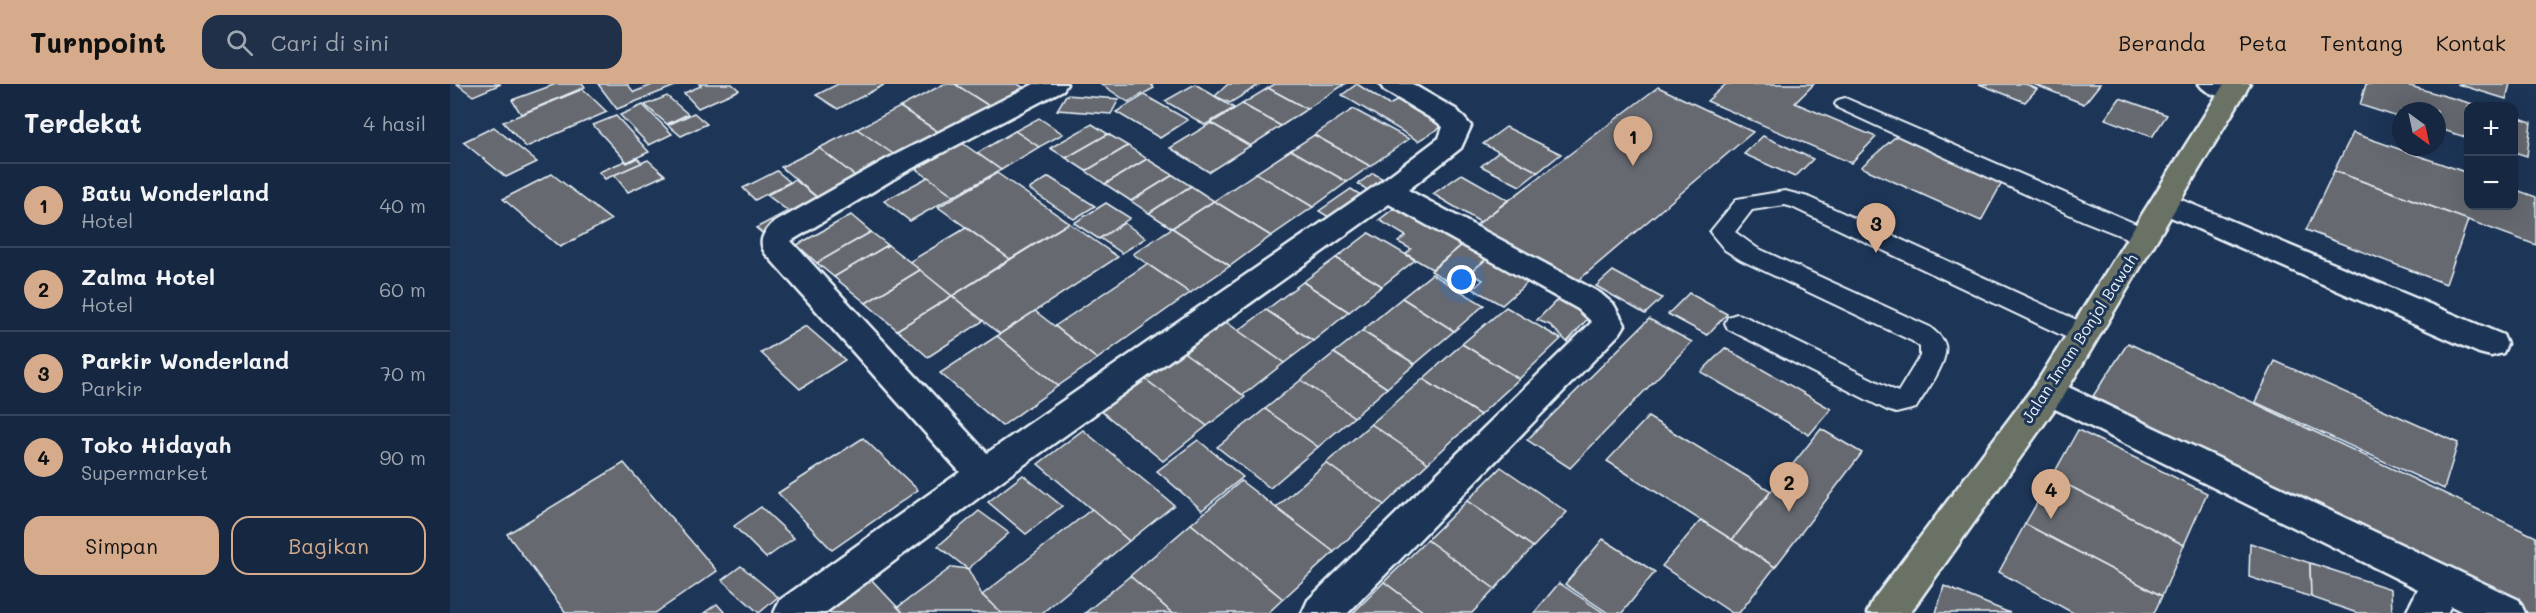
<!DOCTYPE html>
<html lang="id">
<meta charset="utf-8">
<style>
:root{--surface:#162841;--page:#1f3048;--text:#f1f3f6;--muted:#9ea6b1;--line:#35445a;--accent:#d6ab8b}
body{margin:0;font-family:Mali,sans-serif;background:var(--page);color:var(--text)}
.controls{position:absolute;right:18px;top:18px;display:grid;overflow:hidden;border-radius:12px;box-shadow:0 6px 24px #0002}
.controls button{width:54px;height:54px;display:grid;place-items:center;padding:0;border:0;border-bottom:2px solid var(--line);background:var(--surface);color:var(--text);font:30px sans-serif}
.compass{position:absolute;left:1942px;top:18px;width:54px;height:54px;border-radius:50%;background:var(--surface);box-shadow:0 6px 24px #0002;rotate:147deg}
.you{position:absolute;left:1012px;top:196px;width:21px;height:21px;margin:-15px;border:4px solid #fff;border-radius:50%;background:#1a73e8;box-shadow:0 0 0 9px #1a73e833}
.badge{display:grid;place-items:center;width:39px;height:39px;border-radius:50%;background:var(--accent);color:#111;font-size:20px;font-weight:700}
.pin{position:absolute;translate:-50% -50px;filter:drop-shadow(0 2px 3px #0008)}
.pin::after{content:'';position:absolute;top:32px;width:21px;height:18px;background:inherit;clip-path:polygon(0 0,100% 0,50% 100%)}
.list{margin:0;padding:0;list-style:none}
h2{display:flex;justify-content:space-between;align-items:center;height:78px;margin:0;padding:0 24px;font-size:26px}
h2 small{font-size:20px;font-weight:400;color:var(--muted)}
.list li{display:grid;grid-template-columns:39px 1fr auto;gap:18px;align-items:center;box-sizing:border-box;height:84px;padding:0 24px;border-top:2px solid var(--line)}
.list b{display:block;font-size:22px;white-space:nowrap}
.list p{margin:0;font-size:20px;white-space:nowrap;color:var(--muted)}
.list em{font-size:20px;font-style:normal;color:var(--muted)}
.actions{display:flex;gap:12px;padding:18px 24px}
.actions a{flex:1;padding:14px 0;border:2px solid var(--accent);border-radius:18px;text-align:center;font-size:21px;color:var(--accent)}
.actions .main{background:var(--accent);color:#111}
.icon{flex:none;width:33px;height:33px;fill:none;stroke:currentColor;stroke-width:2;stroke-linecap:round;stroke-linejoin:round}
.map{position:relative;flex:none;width:2086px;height:529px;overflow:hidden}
header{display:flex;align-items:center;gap:36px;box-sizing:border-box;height:84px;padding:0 30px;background:var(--accent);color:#111}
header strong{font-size:28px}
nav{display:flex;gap:33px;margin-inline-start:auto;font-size:21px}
.search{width:420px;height:54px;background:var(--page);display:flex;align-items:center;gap:15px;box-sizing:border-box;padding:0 21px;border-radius:18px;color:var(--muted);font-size:22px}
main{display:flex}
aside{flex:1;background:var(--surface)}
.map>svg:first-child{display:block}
.building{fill:#666970;stroke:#e8f1f8;stroke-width:1.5}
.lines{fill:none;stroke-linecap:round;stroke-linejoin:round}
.service-casing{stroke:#e8f1f8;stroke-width:4}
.minor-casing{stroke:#e8f1f8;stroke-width:5}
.primary-casing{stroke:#e8f1f8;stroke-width:5}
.service{fill:#1d3557;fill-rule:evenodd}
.minor{fill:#1d3557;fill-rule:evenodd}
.primary{fill:#6b7165;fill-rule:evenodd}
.labels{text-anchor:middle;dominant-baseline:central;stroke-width:6;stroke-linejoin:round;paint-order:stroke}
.street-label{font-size:16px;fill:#e8f1f8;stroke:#1d3557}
</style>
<header>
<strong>Turnpoint</strong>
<div class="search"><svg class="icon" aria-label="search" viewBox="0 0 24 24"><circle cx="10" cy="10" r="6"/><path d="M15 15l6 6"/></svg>Cari di sini</div>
<nav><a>Beranda</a><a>Peta</a><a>Tentang</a><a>Kontak</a></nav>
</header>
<main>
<aside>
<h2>Terdekat<small>4 hasil</small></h2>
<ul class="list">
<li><span class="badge">1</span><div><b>Batu Wonderland</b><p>Hotel</p></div><em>40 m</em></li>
<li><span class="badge">2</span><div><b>Zalma Hotel</b><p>Hotel</p></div><em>60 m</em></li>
<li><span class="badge">3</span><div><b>Parkir Wonderland</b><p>Parkir</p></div><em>70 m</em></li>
<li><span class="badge">4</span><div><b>Toko Hidayah</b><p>Supermarket</p></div><em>90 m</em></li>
</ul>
<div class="actions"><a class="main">Simpan</a><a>Bagikan</a></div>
</aside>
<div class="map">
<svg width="2086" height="529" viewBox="0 0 2086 529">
<rect width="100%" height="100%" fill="#1d3557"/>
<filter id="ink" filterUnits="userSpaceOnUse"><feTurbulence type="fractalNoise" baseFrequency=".0167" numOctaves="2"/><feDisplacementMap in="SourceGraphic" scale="12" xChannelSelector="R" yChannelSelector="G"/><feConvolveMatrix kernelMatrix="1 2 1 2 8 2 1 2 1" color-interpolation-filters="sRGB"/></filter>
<g filter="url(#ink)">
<g class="building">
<polygon points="7,0 51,0 23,12"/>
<polygon points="106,0 133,0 135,3 71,30 62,16"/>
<polygon points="148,0 177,0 184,8 205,0 230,0 167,25"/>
<polygon points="249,0 282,0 289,6 248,24 234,9 251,2"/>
<polygon points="388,0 436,0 388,25 366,11"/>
<polygon points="494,0 505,0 544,25 493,51 450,23"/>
<polygon points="505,0 568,0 579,7 544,25"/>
<polygon points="651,0 701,0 704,4 678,18"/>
<polygon points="745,0 784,24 755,41 715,17"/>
<polygon points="778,0 808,0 809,1 780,19 765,12"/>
<polygon points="825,0 895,0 857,25 818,4"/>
<polygon points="907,0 939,21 957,11 1000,38 968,57 892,11"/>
<polygon points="1276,0 1364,0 1345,19 1426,53 1401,79 1257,17"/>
<polygon points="1529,0 1576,0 1587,5 1575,18"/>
<polygon points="1583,0 1650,0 1634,20"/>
<polygon points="1916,0 1953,0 2030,22 2018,22 2018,54 1987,44 1987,27 1951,27 1951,34 1910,21"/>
<polygon points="2007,0 2060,0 2056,15"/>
<polygon points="1208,3 1303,48 1124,200 1025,142"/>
<polygon points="818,4 857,25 831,42 792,20"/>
<polygon points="133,5 157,28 76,63 53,38"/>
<polygon points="616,11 669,15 661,30 607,26"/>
<polygon points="694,11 738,36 710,54 666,28"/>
<polygon points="217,12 238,30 217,40 195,21"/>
<polygon points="1670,14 1717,31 1702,53 1655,35"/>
<polygon points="792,20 831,42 800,62 761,39"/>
<polygon points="193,21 222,50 199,61 170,31"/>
<polygon points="450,23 493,51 449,75 407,45"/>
<polygon points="903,25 959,55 920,82 864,51"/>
<polygon points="244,29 257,40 231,52 218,41"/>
<polygon points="166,32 199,68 177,78 143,41"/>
<polygon points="2064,32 2081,38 2077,72 2064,68"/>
<polygon points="589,34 613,50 589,63 565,47"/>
<polygon points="761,39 800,62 759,88 720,64"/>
<polygon points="642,40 658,50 616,74 600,64"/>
<polygon points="44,43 87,78 56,93 13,58"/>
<polygon points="1056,43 1111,70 1088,88 1033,60"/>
<polygon points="407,45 449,74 410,96 369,64"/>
<polygon points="565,47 589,63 551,86 527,69"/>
<polygon points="1451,48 1554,95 1531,137 1411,83"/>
<polygon points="1903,49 2018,89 2018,122 2064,122 2064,105 2086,113 2086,161 1884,87"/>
<polygon points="658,50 678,62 636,87 616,74"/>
<polygon points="864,51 920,82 897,98 841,66"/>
<polygon points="1313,52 1363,75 1345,93 1294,70"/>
<polygon points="512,59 551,86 504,112 466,85"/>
<polygon points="678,62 697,75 655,100 636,87"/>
<polygon points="369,64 410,96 373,118 331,83"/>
<polygon points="841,66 897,98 863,123 806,89"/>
<polygon points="1049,68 1088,88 1070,102 1031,82"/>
<polygon points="187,74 192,79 155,95 149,88 175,77 177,79"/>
<polygon points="697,75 723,91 681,117 655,100"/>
<polygon points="198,76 215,91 178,108 164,91"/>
<polygon points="327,87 340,98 305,116 293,104"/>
<polygon points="1884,87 2018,136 1996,200 1856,146"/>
<polygon points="547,89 619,139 560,175 488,123"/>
<polygon points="806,89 863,123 821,152 764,117"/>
<polygon points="923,89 941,100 925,111 908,100"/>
<polygon points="102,90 161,136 110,163 53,115"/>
<polygon points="1012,90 1058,116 1030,138 983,110"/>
<polygon points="723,91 741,102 699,129 681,117"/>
<polygon points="478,93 504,112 460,137 434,117"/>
<polygon points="599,93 645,122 624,135 579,105"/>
<polygon points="345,96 376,121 317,153 306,144 338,127 317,111"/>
<polygon points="741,102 764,117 722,144 699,129"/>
<polygon points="901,105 919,116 887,138 869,127"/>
<polygon points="764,117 821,152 780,182 722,144"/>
<polygon points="656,119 680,134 649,155 624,139"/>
<polygon points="947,122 1013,160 982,185 956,170 961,165 948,158 956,152 929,136"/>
<polygon points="401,131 421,148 367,179 347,161"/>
<polygon points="619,139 668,173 550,250 502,212"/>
<polygon points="674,139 696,154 672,169 650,154"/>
<polygon points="516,144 560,175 502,212 459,178"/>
<polygon points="722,144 780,182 740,209 683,170"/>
<polygon points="421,148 438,161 384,193 367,179"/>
<polygon points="919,149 965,176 932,202 886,174"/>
<polygon points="1017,157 1041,171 1005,201 981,187"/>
<polygon points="438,161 470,186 416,219 384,193"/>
<polygon points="1045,168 1086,191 1052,221 1023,205 1033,196 1020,189"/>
<polygon points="886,174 932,202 899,228 853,198"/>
<polygon points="697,180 740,209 647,275 605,242"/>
<polygon points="470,186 502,212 447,246 416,219"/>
<polygon points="1163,187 1212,214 1195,230 1146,202"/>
<polygon points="982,190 1034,221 1004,247 952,214"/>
<polygon points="853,198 899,228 863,257 816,226"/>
<polygon points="1239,209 1277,230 1257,251 1218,230"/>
<polygon points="502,212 533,237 478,273 447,246"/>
<polygon points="952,214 1004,247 965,280 912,247"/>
<polygon points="1108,215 1122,215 1140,232 1117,258 1100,241 1087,236"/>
<polygon points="1056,223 1111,255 1069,295 1012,260"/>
<polygon points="816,226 863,257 834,279 788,247"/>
<polygon points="585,227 647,275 608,302 547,252"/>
<polygon points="1199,235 1242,258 1120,384 1077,356"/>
<polygon points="776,238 834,279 793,311 734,269"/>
<polygon points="356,242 395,276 350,305 311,269"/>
<polygon points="912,247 965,280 937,304 884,269"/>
<polygon points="547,252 608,302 552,342 490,289"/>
<polygon points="1678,259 2086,453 2086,529 2075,529 1643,312"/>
<polygon points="1012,260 1069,295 1030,331 973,295"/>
<polygon points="1275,264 1381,325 1359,351 1251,288"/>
<polygon points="732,267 795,313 757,342 695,295"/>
<polygon points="884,269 937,304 904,333 851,296"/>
<polygon points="1825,277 2008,359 1994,405 1805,318"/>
<polygon points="695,295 757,342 713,377 651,327"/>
<polygon points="973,295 1030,331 978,379 921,340"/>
<polygon points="851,296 904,333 868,363 815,325"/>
<polygon points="815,325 868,363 820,404 767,363"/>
<polygon points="1198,333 1321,407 1282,456 1157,377"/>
<polygon points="921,340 978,379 934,421 876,379"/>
<polygon points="1371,345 1412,369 1325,483 1282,456"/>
<polygon points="633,346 724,421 679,457 588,380"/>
<polygon points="1628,346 1757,409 1734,461 1602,393"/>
<polygon points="413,354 468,406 382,466 328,409"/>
<polygon points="748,356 793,393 752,426 707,387"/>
<polygon points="174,379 267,487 205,529 116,529 57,450"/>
<polygon points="876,379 934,421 884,468 826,424"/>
<polygon points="1051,383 1117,428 1083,463 1017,417"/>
<polygon points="573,391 612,422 576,450 538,418"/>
<polygon points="1602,393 1734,461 1712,512 1575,440"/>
<polygon points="791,397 884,468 833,515 741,440"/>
<polygon points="1017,417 1083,463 1045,505 977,456"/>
<polygon points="311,423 344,454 316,474 284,442"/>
<polygon points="642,425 679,457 592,529 551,529 532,511"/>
<polygon points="529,427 559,449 518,485 488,462"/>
<polygon points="1251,436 1325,483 1289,529 1282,529 1212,482"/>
<polygon points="741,440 833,515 818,529 722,529 680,492"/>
<polygon points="1575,440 1712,512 1704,529 1623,529 1549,488"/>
<polygon points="1153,455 1205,488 1172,529 1158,529 1115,500"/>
<polygon points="977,456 1045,505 1022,529 975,529 934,498"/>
<polygon points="1800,459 1860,479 1861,513 1799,493"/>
<polygon points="1860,479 1941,505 1942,529 1907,529 1861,513"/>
<polygon points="291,482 328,513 309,529 272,496"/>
<polygon points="502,483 518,485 532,511 551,529 453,529 448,523"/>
<polygon points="680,492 722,529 635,529"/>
<polygon points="419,493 453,529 370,529"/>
<polygon points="934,498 975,529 903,529"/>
<polygon points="1109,499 1154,529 1084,529"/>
<polygon points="1494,502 1560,529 1486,529"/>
<polygon points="267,520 275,529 254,529"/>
</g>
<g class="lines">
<defs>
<g id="service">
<polygon points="1395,14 1702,147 1706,153 1702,159 1694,161 1634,137 1388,24 1385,20 1388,16"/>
<path d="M1335 107 1358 113 1642 243 1646 250 1642 257 1633 259 1624 257 1342 123 1335 121 1302 126 1285 148 1307 164 1480 243C1486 249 1493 253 1495 261 1499 278 1475 309 1466 324L1446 329 1437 326 1278 245 1275 239 1278 233 1287 230 1296 233 1448 308 1470 272V263L1462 257 1291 176 1275 166 1260 148 1287 115Z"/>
</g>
<g id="minor">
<path d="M584 0H617L613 6 455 88 341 157 537 369 928 100 989 54 993 43 987 38 934 6 930 0H962L1007 26 1021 42 1011 64 958 106 1150 209 1164 221 1175 241 1170 249 898 529H852L858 516 1142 238 1128 225 939 120 547 400 375 529H324L330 516 510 388 315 169C308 157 313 150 322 140L435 76Z"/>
<path d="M1749 0H1788L1796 7 1792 13C1779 16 1757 12 1749 0Z"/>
<polygon points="1715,109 2053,251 2057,260 2053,269 2041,272 2029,269 1705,126 1700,119 1705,112"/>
<polygon points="1599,294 2069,516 2075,529 2015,529 2001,522 1997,529 1956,529 1968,505 1587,316 1582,307 1587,298"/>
</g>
<polygon id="primary" points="1774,0 1800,0 1611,316 1460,529 1417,529 1423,516 1587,298"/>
</defs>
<use href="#service" class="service-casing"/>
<use href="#minor" class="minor-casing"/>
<use href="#primary" class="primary-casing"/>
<use href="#service" class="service"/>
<use href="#minor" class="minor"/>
<use href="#primary" class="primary"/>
</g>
</g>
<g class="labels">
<g class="street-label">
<text transform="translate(1629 254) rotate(-57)">Jalan Imam Bonjol Bawah</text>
</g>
</g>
</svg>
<div class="controls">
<button>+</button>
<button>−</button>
</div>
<svg class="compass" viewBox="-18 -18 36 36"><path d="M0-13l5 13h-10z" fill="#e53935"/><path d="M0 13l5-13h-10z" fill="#9ea6b1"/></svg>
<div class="you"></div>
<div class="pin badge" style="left:1183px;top:82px">1</div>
<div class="pin badge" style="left:1339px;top:428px">2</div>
<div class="pin badge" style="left:1426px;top:169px">3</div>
<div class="pin badge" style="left:1601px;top:435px">4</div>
</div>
</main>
